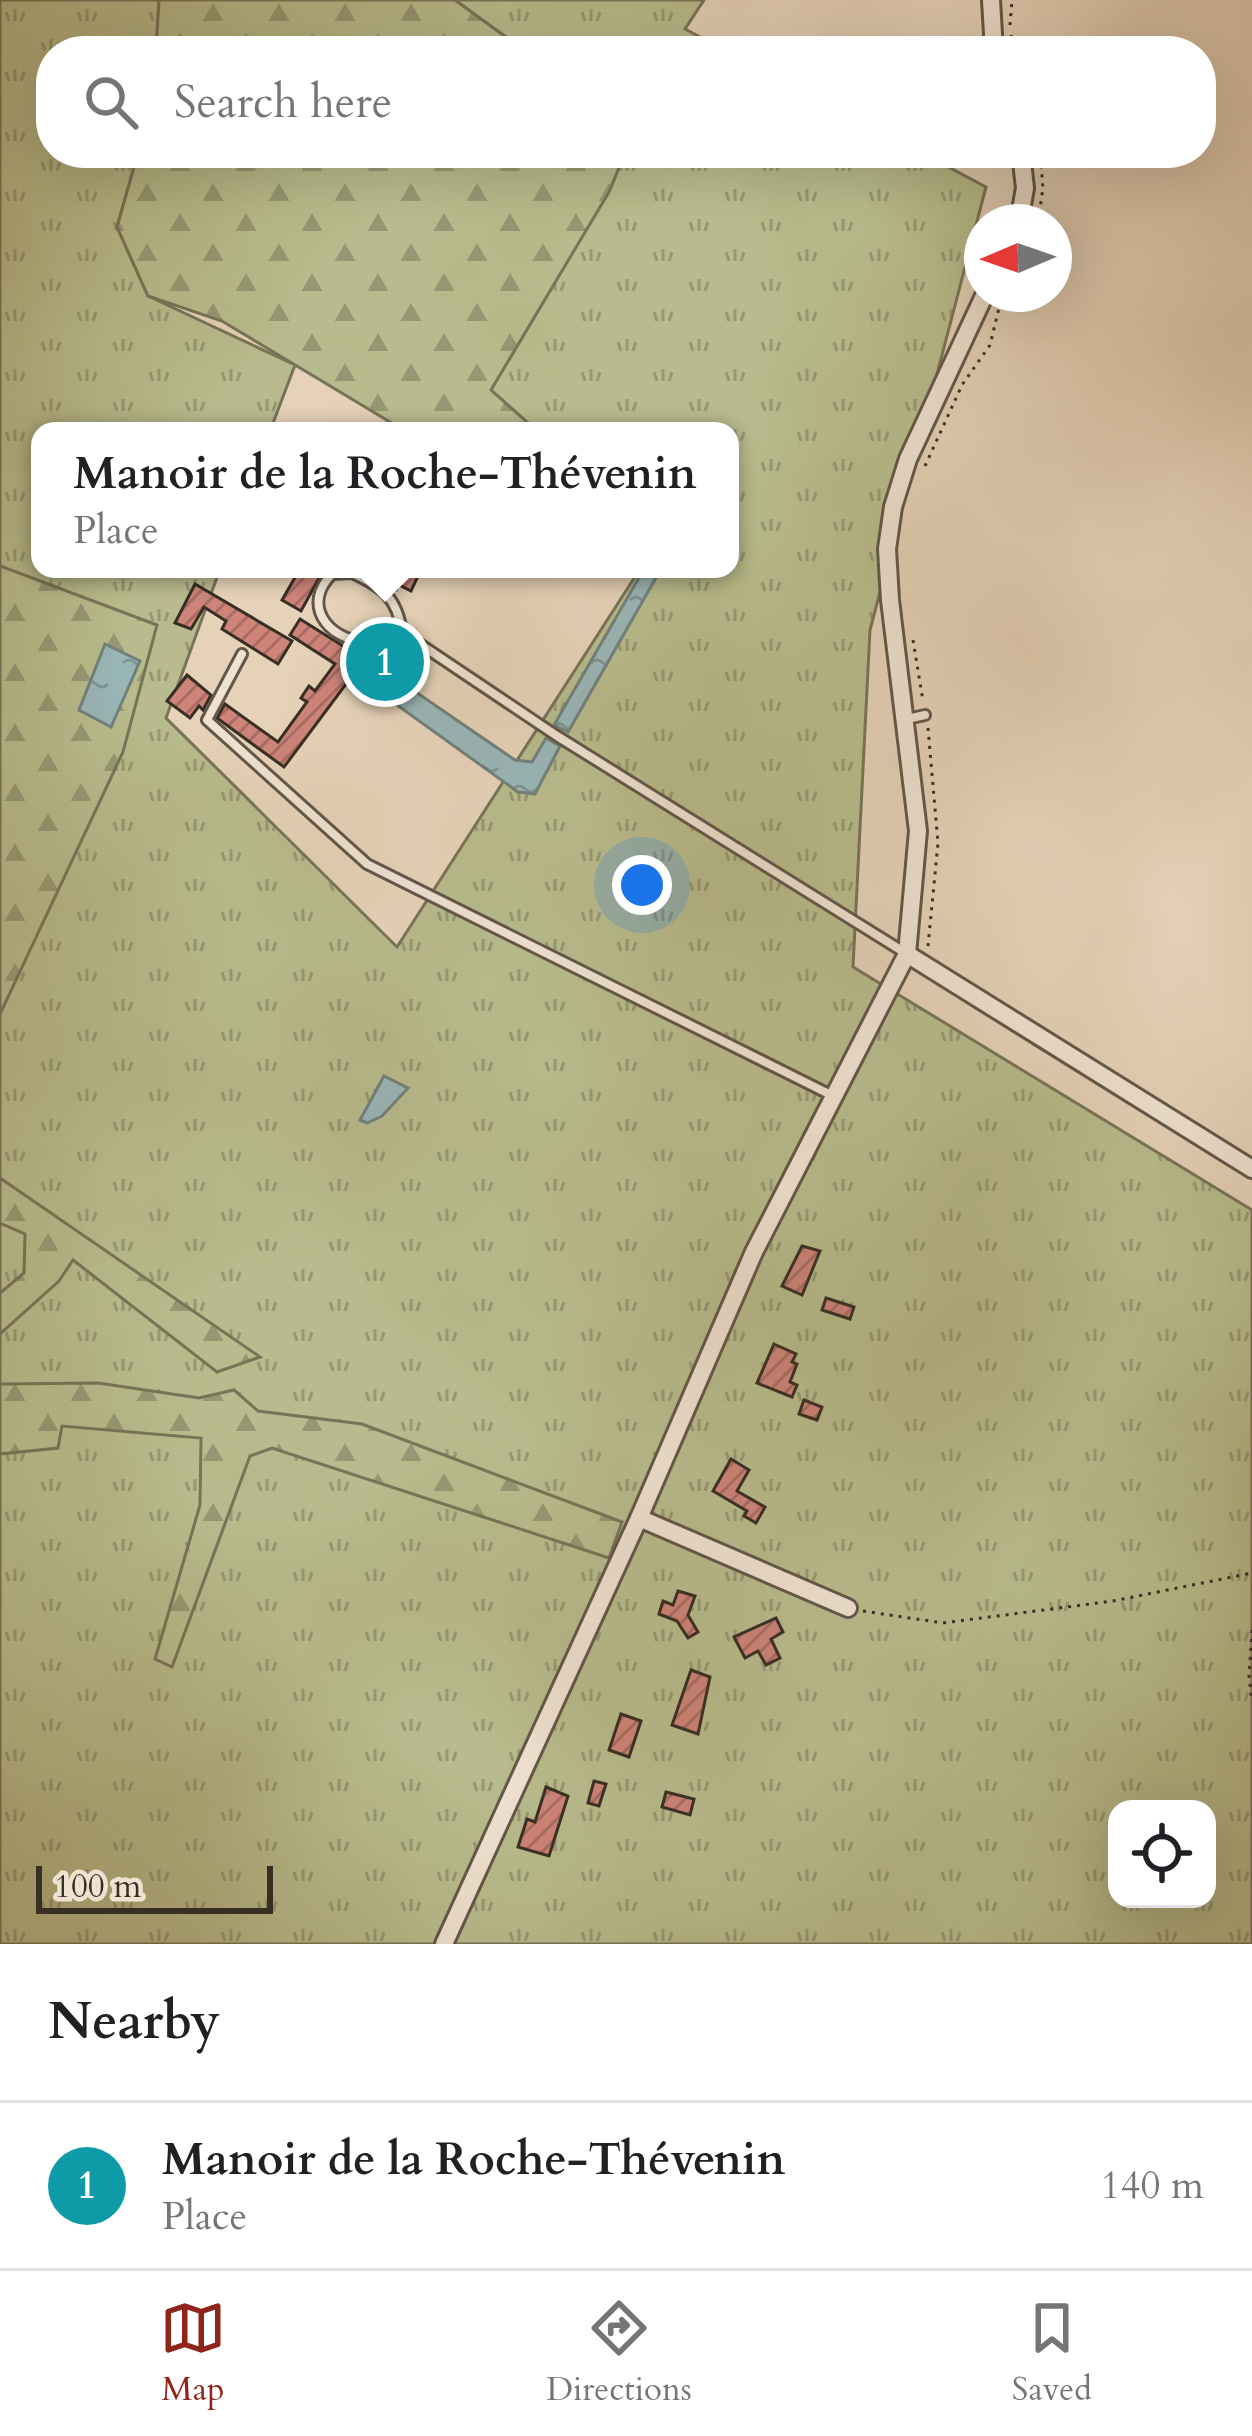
<!DOCTYPE html>
<meta charset="utf-8">
<style>
:root{--surface:#fff;--page:#f2f2f2;--text:#202124;--muted:#757577;--line:#e0e0e0;--accent:#8f2418}
body{margin:0;font-family:Cardo,serif;background:var(--page);color:var(--text)}
.controls{position:absolute;right:36px;bottom:36px;display:grid;overflow:hidden;border-radius:24px;box-shadow:0 12px 48px #0002}
.controls button{width:108px;height:108px;display:grid;place-items:center;padding:0;border:0;border-bottom:3px solid var(--line);background:var(--surface);color:var(--text);font:60px sans-serif}
.compass{position:absolute;left:964px;top:204px;width:108px;height:108px;border-radius:50%;background:var(--surface);box-shadow:0 12px 48px #0002;rotate:268deg}
.scale{position:absolute;left:36px;bottom:30px;width:237px;box-sizing:border-box;padding-left:12px;border:6px solid #372e24;border-top:0;font-size:33px;line-height:42px;white-space:nowrap;color:#372e24;-webkit-text-stroke:9px #efe2d1;paint-order:stroke}
.you{position:absolute;left:642px;top:885px;width:42px;height:42px;margin:-30px;border:9px solid #fff;border-radius:50%;background:#1a73e8;box-shadow:0 0 0 18px #1a73e833}
.badge{display:grid;place-items:center;width:78px;height:78px;border-radius:50%;background:var(--accent);color:#fff;font-size:39px;font-weight:700}
.pin{position:absolute;translate:-50% -50%;border:6px solid #fff;box-shadow:0 3px 12px #0006}
.popup{position:absolute;left:31px;top:422px;width:708px;height:156px;box-sizing:border-box;display:grid;place-content:center;border-radius:24px;background:var(--surface);filter:drop-shadow(0 3px 9px #0005);font-size:39px;white-space:nowrap;color:var(--muted)}
.popup b{font-size:45px;color:var(--text)}
.popup::after{content:'';position:absolute;left:50%;top:100%;margin-left:-24px;border:24px solid transparent;border-top-color:var(--surface)}
.list{margin:0;padding:0;list-style:none}
h2{display:flex;justify-content:space-between;align-items:center;height:156px;margin:0;padding:0 48px;font-size:51px}
h2 small{font-size:39px;font-weight:400;color:var(--muted)}
.list li{display:grid;grid-template-columns:78px 1fr auto;gap:36px;align-items:center;box-sizing:border-box;height:168px;padding:0 48px;border-top:3px solid var(--line)}
.list b{display:block;font-size:45px;white-space:nowrap}
.list p{margin:0;font-size:39px;white-space:nowrap;color:var(--muted)}
.list em{font-size:39px;font-style:normal;color:var(--muted)}
.icon{flex:none;width:66px;height:66px;fill:none;stroke:currentColor;stroke-width:2;stroke-linecap:round;stroke-linejoin:round}
.map{position:relative;flex:none;width:1252px;height:1944px;overflow:hidden}
.search{position:absolute;background:var(--surface);box-shadow:0 12px 48px #0002;left:36px;right:36px;top:36px;height:132px;display:flex;align-items:center;gap:30px;box-sizing:border-box;padding:0 42px;border-radius:48px;color:var(--muted);font-size:45px}
.sheet{height:324px;background:var(--surface)}
nav{display:flex;justify-content:space-around;align-items:center;box-sizing:border-box;height:168px;border-top:3px solid var(--line);background:var(--surface);font-size:33px;color:var(--muted)}
nav a{display:grid;justify-items:center;gap:6px}
nav .on{color:var(--accent)}
.map>svg:first-child{display:block}
.grass{fill:url(#grass-tufts);stroke:#787458;stroke-width:3;fill-rule:evenodd}
.forest{fill:url(#forest-firs);stroke:#787458;stroke-width:3}
.water{fill:url(#water-ripples);stroke:#72807c;stroke-width:3}
.building{fill:url(#building-hatch);stroke:#372e24;stroke-width:3}
.lines{fill:none;stroke-linecap:round;stroke-linejoin:round}
.service-casing{stroke:#635749;stroke-width:14}
.minor-casing{stroke:#635749;stroke-width:22}
.path{stroke:#372e24;stroke-width:3;stroke-dasharray:3 6;stroke-linecap:butt}
.service{stroke:#efe2d1;stroke-width:8}
.minor{stroke:#efe2d1;stroke-width:16}
</style>
<div class="map">
<svg width="1252" height="1944" viewBox="0 0 1252 1944">
<defs>
<pattern id="grass-tufts" width="24" height="20" patternUnits="userSpaceOnUse" patternTransform="scale(3)"><rect width="24" height="20" fill="#b8bb8d"/><path d="M3 7l-1-3M5 7V3M7 7l1-3M15 17l-1-3M17 17v-4M19 17l1-3" fill="none" stroke="#969873"/></pattern>
<pattern id="forest-firs" width="22" height="20" patternUnits="userSpaceOnUse" patternTransform="scale(3)"><rect width="22" height="20" fill="#b8bb8d"/><path d="M5 1l3.5 6h-7zM16 11l3.5 6h-7z" fill="#969873"/></pattern>
<pattern id="water-ripples" width="26" height="14" patternUnits="userSpaceOnUse" patternTransform="scale(3)"><rect width="26" height="14" fill="#99b6b7"/><path d="M2 4q2-2 4 0t4 0M15 11q2-2 4 0t4 0" fill="none" stroke="#7e9495"/></pattern>
<pattern id="building-hatch" width="6" height="6" patternUnits="userSpaceOnUse" patternTransform="scale(3)"><rect width="6" height="6" fill="#ce8479"/><path d="M-1 1l2-2M0 6l6-6M5 7l2-2" fill="none" stroke="#a86c63"/></pattern>
</defs>
<rect width="100%" height="100%" fill="#e6d2b8"/>
<filter id="stains"><feTurbulence type="fractalNoise" baseFrequency=".00167" numOctaves="4"/><feColorMatrix values="0 0 0 0 .2 0 0 0 0 .09 0 0 0 0 .02 0 0 0 .5 -.17"/></filter>
<radialGradient id="worn" r=".72"><stop offset=".6" stop-color="#630" stop-opacity="0"/><stop offset="1" stop-color="#630" stop-opacity=".3"/></radialGradient>
<g class="grass">
<path d="M0 0H159L156 51H51V153H138L117 227 148 296 295 365 270 431H40V569H220L166 718 397 947 640 569H730V431H537L491 390 621 153H922L986 187 870 630 853 967 1252 1210V1944H0ZM1117 1809H1207V1899H1117Z"/>
<polygon points="455,0 704,0 685,29 727,51 525,51"/>
</g>
<g class="forest">
<polygon points="159,0 455,0 525,51 156,51"/>
<polygon points="138,153 625,153 609,192 491,390 537,431 405,431 222,321 148,296 117,227"/>
<polygon points="0,566 157,625 123,752 0,1014"/>
<polygon points="0,1178 260,1357 217,1372 73,1260 59,1281 0,1334 0,1293 24,1273 25,1234 0,1223"/>
<polygon points="98,1383 199,1398 234,1390 258,1411 362,1424 622,1522 609,1558 272,1448 250,1456 172,1667 155,1659 200,1505 201,1438 62,1426 58,1448 0,1454 0,1384"/>
</g>
<g class="water">
<polygon points="644,569 661,569 568,732 554,725"/>
<polygon points="105,644 140,661 111,727 79,710"/>
<polygon points="410,688 515,760 532,762 546,738 560,746 535,794 518,792 397,705"/>
<polygon points="384,1076 408,1088 382,1116 367,1123 360,1120"/>
</g>
<g class="building">
<polygon points="300,569 324,569 301,611 282,600"/>
<polygon points="363,569 403,569 418,576 411,591 399,585 396,590"/>
<polygon points="195,584 292,641 278,664 222,629 226,621 204,607 191,629 175,623"/>
<polygon points="300,619 359,656 355,664 363,669 355,683 349,680 284,767 217,718 225,704 278,742 307,702 301,698 309,686 315,691 335,664 290,635"/>
<polygon points="187,675 211,695 203,710 199,706 190,718 167,701"/>
<polygon points="802,1246 820,1251 802,1295 782,1286"/>
<polygon points="826,1298 854,1307 850,1319 822,1310"/>
<polygon points="774,1344 796,1354 792,1362 797,1364 790,1382 797,1385 792,1397 757,1383"/>
<polygon points="804,1400 822,1407 817,1420 799,1414"/>
<polygon points="731,1459 749,1470 737,1491 765,1507 756,1523 744,1516 747,1511 713,1491"/>
<polygon points="678,1591 695,1596 688,1615 698,1632 688,1638 677,1621 659,1614 663,1601 673,1605"/>
<polygon points="776,1618 783,1632 771,1639 780,1658 766,1665 758,1651 745,1658 734,1637"/>
<polygon points="691,1670 710,1677 698,1734 672,1725"/>
<polygon points="621,1714 641,1721 629,1757 609,1750"/>
<polygon points="594,1781 606,1784 599,1806 588,1803"/>
<polygon points="546,1787 568,1796 549,1856 518,1847 527,1819 535,1822"/>
<polygon points="666,1792 694,1799 690,1815 662,1807"/>
</g>
<g class="lines">
<defs>
<g id="service">
<polyline points="996,294 1004,298"/>
<path d="M352 573C382 587 397 597 402 632 390 636 377 643 364 642 326 638 302 604 332 574Z"/>
<polyline points="402,632 557,736 907,954"/>
<polyline points="242,654 207,720 367,864 833,1096"/>
<polyline points="907,719 925,715"/>
</g>
<g id="minor">
<polyline points="991,0 994,51"/>
<polyline points="1019,222 1025,188 1021,153"/>
<polyline points="907,954 1252,1169"/>
<polyline points="639,1518 848,1608"/>
<polyline points="444,1944 639,1518 754,1252 907,954 918,831 890,600 887,549 893,507 908,459 985,294"/>
</g>
</defs>
<use href="#service" class="service-casing"/>
<use href="#minor" class="minor-casing"/>
<g class="path">
<polyline points="1010,25 1012,0"/>
<polyline points="1011,35 1013,51"/>
<polyline points="1038,222 1043,188 1040,153"/>
<polyline points="925,466 962,385 990,345 999,308"/>
<polyline points="913,640 923,701"/>
<polyline points="928,728 938,843 928,946"/>
<polyline points="863,1611 943,1623 1113,1601 1252,1573"/>
<polyline points="1252,1630 1249,1676 1252,1702"/>
</g>
<use href="#service" class="service"/>
<use href="#minor" class="minor"/>
</g>
<rect width="100%" height="100%" filter="url(#stains)"/>
<rect width="100%" height="100%" fill="url(#worn)"/>
</svg>
<div class="controls">
<button><svg class="icon" aria-label="locate" viewBox="0 0 24 24"><circle cx="12" cy="12" r="6"/><path d="M12 2v4M12 18v4M2 12h4M18 12h4"/></svg></button>
</div>
<svg class="compass" viewBox="-18 -18 36 36"><path d="M0-13l5 13h-10z" fill="#e53935"/><path d="M0 13l5-13h-10z" fill="#757577"/></svg>
<div class="scale">100 m</div>
<div class="you"></div>
<div class="pin badge" style="left:385px;top:662px;background:#0f9aa8">1</div>
<div class="popup"><b>Manoir de la Roche-Thévenin</b>Place</div>
<div class="search"><svg class="icon" aria-label="search" viewBox="0 0 24 24"><circle cx="10" cy="10" r="6"/><path d="M15 15l6 6"/></svg>Search here</div>
</div>
<section class="sheet">
<h2>Nearby<small></small></h2>
<ul class="list">
<li><span class="badge" style="background:#0f9aa8">1</span><div><b>Manoir de la Roche-Thévenin</b><p>Place</p></div><em>140 m</em></li>
</ul>
</section>
<nav>
<a class="on"><svg class="icon" aria-label="map" viewBox="0 0 24 24"><path d="M3 6l6-2 6 2 6-2v14l-6 2-6-2-6 2zM9 4v14M15 6v14"/></svg>Map</a>
<a><svg class="icon" aria-label="directions" viewBox="0 0 24 24"><path d="M12 3l9 9-9 9-9-9zM9 14v-3h6M13 9l2 2-2 2"/></svg>Directions</a>
<a><svg class="icon" aria-label="saved" viewBox="0 0 24 24"><path d="M7 4h10v16l-5-4-5 4z"/></svg>Saved</a>
</nav>
